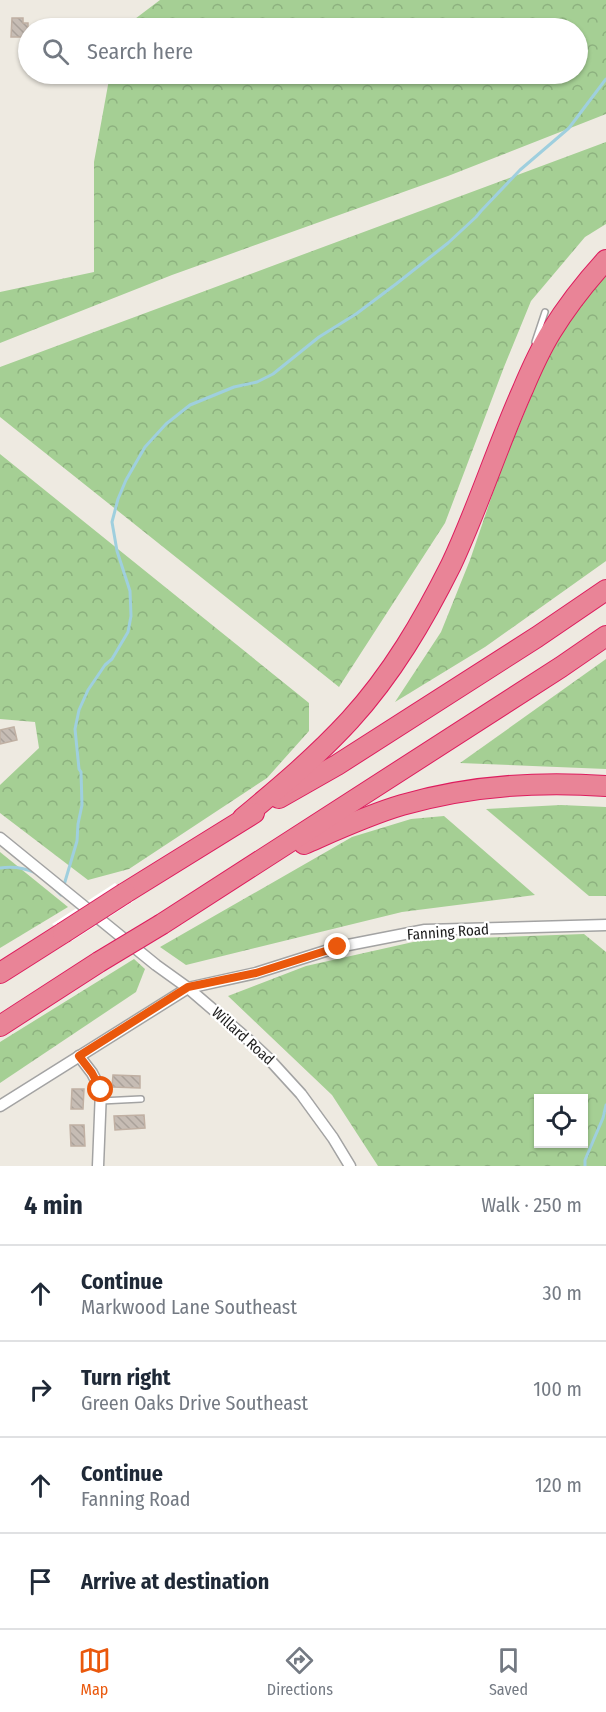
<!DOCTYPE html>
<meta charset="utf-8">
<style>
:root{--surface:#fff;--page:#f2f2f3;--text:#1f2937;--muted:#747a83;--line:#e0e1e3;--accent:#ea580c}
body{margin:0;font-family:"Fira Sans Condensed",sans-serif;background:var(--page);color:var(--text)}
.controls{position:absolute;right:18px;bottom:18px;display:grid;overflow:hidden;border-radius:0px;box-shadow:0 2px 4px #0004}
.controls button{width:54px;height:54px;display:grid;place-items:center;padding:0;border:0;border-bottom:2px solid var(--line);background:var(--surface);color:var(--text);font:30px sans-serif}
.stop{position:absolute;width:18px;height:18px;margin:-14px;border:4px solid #ea580c;border-radius:50%;background:#fff}
.stop.end{background:#ea580c;border-color:#fff;box-shadow:0 2px 6px #0008}
.list{margin:0;padding:0;list-style:none}
h2{display:flex;justify-content:space-between;align-items:center;height:78px;margin:0;padding:0 24px;font-size:26px}
h2 small{font-size:20px;font-weight:400;color:var(--muted)}
.list li{display:grid;grid-template-columns:39px 1fr auto;gap:18px;align-items:center;box-sizing:border-box;height:96px;padding:0 24px;border-top:2px solid var(--line)}
.list b{display:block;font-size:22px;white-space:nowrap}
.list p{margin:0;font-size:20px;white-space:nowrap;color:var(--muted)}
.list em{font-size:20px;font-style:normal;color:var(--muted)}
.icon{flex:none;width:33px;height:33px;fill:none;stroke:currentColor;stroke-width:2;stroke-linecap:round;stroke-linejoin:round}
.map{position:relative;flex:none;width:606px;height:1166px;overflow:hidden}
.search{position:absolute;background:var(--surface);box-shadow:0 2px 4px #0004;left:18px;right:18px;top:18px;height:66px;display:flex;align-items:center;gap:15px;box-sizing:border-box;padding:0 21px;border-radius:33px;color:var(--muted);font-size:22px}
.sheet{height:462px;background:var(--surface)}
nav{display:flex;justify-content:space-around;align-items:center;box-sizing:border-box;height:84px;border-top:2px solid var(--line);background:var(--surface);font-size:16px;color:var(--muted)}
nav a{display:grid;justify-items:center;gap:3px}
nav .on{color:var(--accent)}
.map>svg:first-child{display:block}
.forest{fill:url(#forest-crowns);fill-rule:evenodd}
.pier{fill:#fff}
.lines{fill:none;stroke-linecap:round;stroke-linejoin:round}
.stream{stroke:#9fcfde;stroke-width:3}
.building{fill:url(#building-back-hatch);stroke:#c0b0a3;stroke-width:1.5}
.service-casing{stroke:#a3a3a3;stroke-width:8}
.minor-casing{stroke:#a3a3a3;stroke-width:13}
.motorway-casing{stroke:#dd1d5e;stroke-width:22}
.service{stroke:#fff;stroke-width:5}
.minor{stroke:#fff;stroke-width:10}
.motorway{stroke:#e98497;stroke-width:20}
.motorway-bridge-casing{stroke:#dd1d5e;stroke-width:22;stroke-linecap:butt}
.motorway-bridge{stroke:#e98497;stroke-width:20}
.route{stroke:#ea580c;stroke-width:8}
.labels{text-anchor:middle;dominant-baseline:central;stroke-width:4.5;stroke-linejoin:round;paint-order:stroke}
.street-label{font-size:15px;fill:#1c1c1c;stroke:#fff}
</style>
<div class="map">
<svg width="606" height="1166" viewBox="0 0 606 1166">
<defs>
<pattern id="forest-crowns" width="20" height="18" patternUnits="userSpaceOnUse" patternTransform="scale(1.5)"><rect width="20" height="18" fill="#a5cf94"/><path d="M2 6a3 3 0 1 1 6 0M12 15a3 3 0 1 1 6 0" fill="none" stroke="#8db17f"/></pattern>
<pattern id="building-back-hatch" width="6" height="6" patternUnits="userSpaceOnUse" patternTransform="scale(1.5)"><rect width="6" height="6" fill="#c6bcb4"/><path d="M-1 5l2 2M0 0l6 6M5-1l2 2" fill="none" stroke="#aaa19a"/></pattern>
</defs>
<rect width="100%" height="100%" fill="#eeeae1"/>
<g class="forest">
<polygon points="160,0 606,0 606,114 448,176 172,275 0,343 0,292 94,272 94,162 110,74 578,74 578,28 123,28"/>
<polygon points="606,142 606,224 585,237 531,301 504,367 445,523 339,687 0,417 0,367"/>
<polygon points="606,274 606,561 485,647 395,702 441,632 470,560 501,469 550,351 580,303"/>
<polygon points="0,454 309,703 309,731 267,778 129,869 88,880 0,813 0,785 39,748 35,722 0,719"/>
<polygon points="606,659 606,769 460,763"/>
<polygon points="561,805 606,807 606,896 589,896 486,809"/>
<polygon points="444,816 535,895 402,912 186,965 160,947 352,837 411,819"/>
<polygon points="0,852 68,907 0,948"/>
<path d="M584 934 606 952V1166H378L332 1095 228 996 306 966 422 940ZM538 1098H584V1144H538Z"/>
<polygon points="134,959 145,969 136,992 0,1083 0,1042"/>
</g>
<polygon class="pier" points="115,883 134,901 72,941 52,924"/>
<g class="lines">
<g class="stream">
<path d="M0 868C12 866 25 868 36 873"/>
<polyline points="64,885 77,841 78,824 82,805 81,772 79,769 75,729 79,710 88,690 105,665 112,659 128,632 131,616 130,591 117,551 112,522 118,499 126,480 145,447 166,424 190,405 234,387 257,382 273,374 319,337 356,314 396,284 448,243 476,217 481,211 520,170 569,128 606,79"/>
<polyline points="55,889 61,895"/>
<polyline points="585,1166 585,1160 603,1118 606,1105"/>
</g>
</g>
<g class="building">
<polygon points="12,18 23,18 23,23 28,23 28,37 11,37"/>
<polygon points="14,727 17,740 0,744 0,730"/>
<polygon points="113,1075 140,1076 140,1088 112,1087"/>
<polygon points="72,1089 84,1089 83,1109 71,1109"/>
<polygon points="144,1115 145,1128 115,1130 114,1116"/>
<polygon points="70,1125 84,1125 85,1146 71,1146"/>
</g>
<g class="lines">
<defs>
<g id="service">
<polyline points="535,342 545,312"/>
<polyline points="101,1101 141,1099"/>
</g>
<g id="minor">
<polyline points="0,838 156,965 188,988 252,1043 269,1059 301,1094 333,1138 350,1166"/>
<polyline points="79,1056 92,1073 101,1090 98,1166"/>
<polyline points="0,1106 188,988 256,973 338,947 425,930 606,925"/>
</g>
<g id="motorway">
<polyline points="279,798 337,765 537,637 606,590"/>
<path d="M243 818C280 787 317 756 350 720 392 674 423 621 451 565 478 508 497 447 523 389 531 370 540 350 551 332 567 306 585 283 606 260"/>
<path d="M304 844C336 830 368 815 402 805 468 786 537 781 606 786"/>
<polyline points="125,893 254,813"/>
<polyline points="162,924 561,667 606,636"/>
<polyline points="0,973 63,933"/>
<polyline points="0,1026 99,962"/>
</g>
</defs>
<use href="#service" class="service-casing"/>
<use href="#minor" class="minor-casing"/>
<use href="#motorway" class="motorway-casing"/>
<use href="#service" class="service"/>
<use href="#minor" class="minor"/>
<use href="#motorway" class="motorway"/>
<defs>
<g id="motorway-bridge">
<polyline points="63,933 125,893"/>
<polyline points="99,962 162,924"/>
</g>
</defs>
<use href="#motorway-bridge" class="motorway-bridge-casing"/>
<use href="#motorway-bridge" class="motorway-bridge"/>
</g>
<g class="lines">
<polyline class="route" points="101,1090 92,1073 79,1056 188,987 256,973 338,947"/>
</g>
<g class="labels">
<g class="street-label">
<text transform="translate(448 932) rotate(-4)">Fanning Road</text>
<text transform="translate(243 1036) rotate(42)">Willard Road</text>
</g>
</g>
</svg>
<div class="controls">
<button><svg class="icon" aria-label="locate" viewBox="0 0 24 24"><circle cx="12" cy="12" r="6"/><path d="M12 2v4M12 18v4M2 12h4M18 12h4"/></svg></button>
</div>
<div class="stop" style="left:101px;top:1090px"></div>
<div class="stop end" style="left:338px;top:947px"></div>
<div class="search"><svg class="icon" aria-label="search" viewBox="0 0 24 24"><circle cx="10" cy="10" r="6"/><path d="M15 15l6 6"/></svg>Search here</div>
</div>
<section class="sheet">
<h2>4 min<small>Walk · 250 m</small></h2>
<ul class="list">
<li><svg class="icon" aria-label="ahead" viewBox="0 0 24 24"><path d="M12 20V5M6 11l6-6 6 6"/></svg><div><b>Continue</b><p>Markwood Lane Southeast</p></div><em>30 m</em></li>
<li><svg class="icon" aria-label="right" viewBox="0 0 24 24"><path d="M7 20v-9h11M14 6l5 5-5 5"/></svg><div><b>Turn right</b><p>Green Oaks Drive Southeast</p></div><em>100 m</em></li>
<li><svg class="icon" aria-label="ahead" viewBox="0 0 24 24"><path d="M12 20V5M6 11l6-6 6 6"/></svg><div><b>Continue</b><p>Fanning Road</p></div><em>120 m</em></li>
<li><svg class="icon" aria-label="arrive" viewBox="0 0 24 24"><path d="M6 21V4h12l-3 4 3 4H6"/></svg><div><b>Arrive at destination</b></div></li>
</ul>
</section>
<nav>
<a class="on"><svg class="icon" aria-label="map" viewBox="0 0 24 24"><path d="M3 6l6-2 6 2 6-2v14l-6 2-6-2-6 2zM9 4v14M15 6v14"/></svg>Map</a>
<a><svg class="icon" aria-label="directions" viewBox="0 0 24 24"><path d="M12 3l9 9-9 9-9-9zM9 14v-3h6M13 9l2 2-2 2"/></svg>Directions</a>
<a><svg class="icon" aria-label="saved" viewBox="0 0 24 24"><path d="M7 4h10v16l-5-4-5 4z"/></svg>Saved</a>
</nav>
